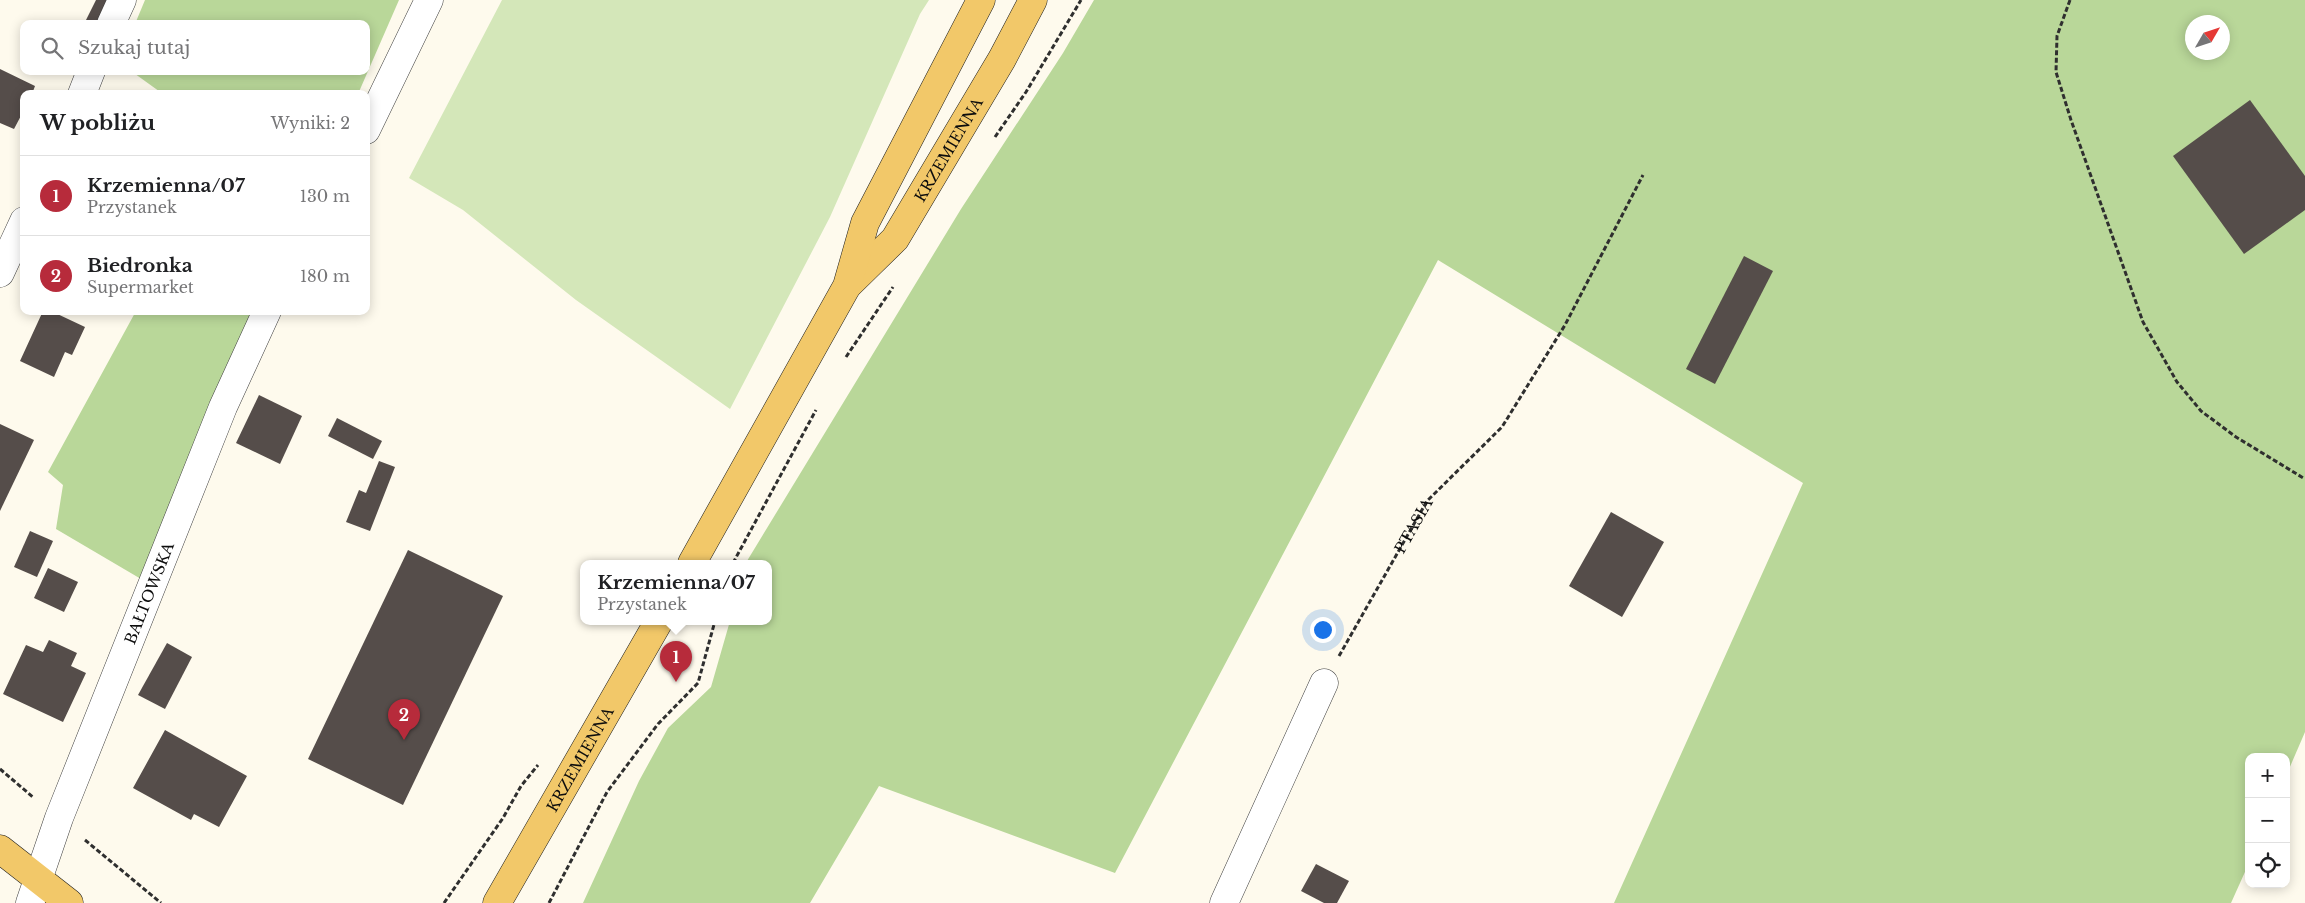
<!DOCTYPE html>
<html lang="pl">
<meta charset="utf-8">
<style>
:root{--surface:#fff;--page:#f2f2f2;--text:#202124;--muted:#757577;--line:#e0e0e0;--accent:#b72b3b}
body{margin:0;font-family:"Libre Baskerville",serif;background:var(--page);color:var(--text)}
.controls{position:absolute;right:15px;bottom:15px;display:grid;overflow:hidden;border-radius:10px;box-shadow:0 2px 12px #0003}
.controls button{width:45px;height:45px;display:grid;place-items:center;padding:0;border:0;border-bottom:1px solid var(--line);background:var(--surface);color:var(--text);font:25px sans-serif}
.compass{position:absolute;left:2185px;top:15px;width:45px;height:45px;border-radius:50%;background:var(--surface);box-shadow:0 2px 12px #0003;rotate:51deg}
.you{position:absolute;left:1322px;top:629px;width:18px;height:18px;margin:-12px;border:4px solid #fff;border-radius:50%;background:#1a73e8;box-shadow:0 0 0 8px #1a73e833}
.badge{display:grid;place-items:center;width:32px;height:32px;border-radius:50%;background:var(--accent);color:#fff;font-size:16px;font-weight:700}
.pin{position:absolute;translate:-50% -41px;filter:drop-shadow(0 1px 2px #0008)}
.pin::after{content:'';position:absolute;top:26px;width:18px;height:15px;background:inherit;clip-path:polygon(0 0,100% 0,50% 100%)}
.popup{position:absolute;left:580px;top:560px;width:192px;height:65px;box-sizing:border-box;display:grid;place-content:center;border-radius:10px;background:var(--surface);filter:drop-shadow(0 1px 4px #0005);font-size:16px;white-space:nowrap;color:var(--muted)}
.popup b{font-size:19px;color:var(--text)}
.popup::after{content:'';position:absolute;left:50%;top:100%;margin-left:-10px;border:10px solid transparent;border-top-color:var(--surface)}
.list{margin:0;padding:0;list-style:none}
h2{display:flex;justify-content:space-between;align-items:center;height:65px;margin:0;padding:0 20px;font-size:21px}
h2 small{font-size:16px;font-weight:400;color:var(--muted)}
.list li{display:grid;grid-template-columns:32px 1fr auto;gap:15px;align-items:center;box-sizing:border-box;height:80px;padding:0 20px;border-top:1px solid var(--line)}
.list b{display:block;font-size:19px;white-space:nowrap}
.list p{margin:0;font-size:16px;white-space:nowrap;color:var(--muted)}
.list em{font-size:16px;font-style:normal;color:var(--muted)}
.icon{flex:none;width:28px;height:28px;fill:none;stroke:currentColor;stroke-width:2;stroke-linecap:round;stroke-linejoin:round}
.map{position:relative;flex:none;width:2305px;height:903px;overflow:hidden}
.search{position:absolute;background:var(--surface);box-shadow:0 2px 12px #0003;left:20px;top:20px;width:350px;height:55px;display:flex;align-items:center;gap:12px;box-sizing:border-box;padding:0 18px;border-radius:10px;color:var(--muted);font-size:19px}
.panel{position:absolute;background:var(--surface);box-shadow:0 2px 12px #0003;left:20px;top:90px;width:350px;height:225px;border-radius:10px}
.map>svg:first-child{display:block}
.green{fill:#d4e7b9}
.forest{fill:#b9d799;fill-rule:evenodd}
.building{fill:#554d4a}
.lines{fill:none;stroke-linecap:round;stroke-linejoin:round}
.minor-casing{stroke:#404040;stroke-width:29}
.major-casing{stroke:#1e1e1e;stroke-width:29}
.path{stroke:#2f2f2f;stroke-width:3;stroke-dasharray:5 2.5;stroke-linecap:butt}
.minor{stroke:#fff;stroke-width:28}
.major{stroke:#f2c869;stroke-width:28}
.labels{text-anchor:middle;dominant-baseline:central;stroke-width:5;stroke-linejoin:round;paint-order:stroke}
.street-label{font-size:15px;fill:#0d0d0d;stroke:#fff}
</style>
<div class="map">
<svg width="2305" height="903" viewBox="0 0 2305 903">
<rect width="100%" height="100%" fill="#fefaed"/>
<polygon class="green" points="502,0 929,0 920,14 830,217 730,409 576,300 463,210 409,178"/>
<g class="forest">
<polygon points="145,0 399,0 358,94 163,94 131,71 366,71 366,24 135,24"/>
<path d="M1094 0H2305V732L2286 776V757H2249V863L2231 903H1614L1803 483 1438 260 1115 873 879 786 810 903H583L639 781 668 728 711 687 730 621H768V563H747V561L961 209 1063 53ZM2192 22H2222V52H2192Z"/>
<polygon points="136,311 261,311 141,579 56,529 63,485 48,472"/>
</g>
<g class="building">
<polygon points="96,0 121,0 110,24 84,24"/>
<polygon points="0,69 35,86 32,94 24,94 24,110 14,129 0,123"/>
<polygon points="2250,100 2305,176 2305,210 2244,254 2173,156"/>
<polygon points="1744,256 1773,271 1715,384 1686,369"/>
<polygon points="43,311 51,311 85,327 72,355 65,352 54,377 20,361"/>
<polygon points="259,395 302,416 280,464 236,443"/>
<polygon points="337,418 382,441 373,459 328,436"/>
<polygon points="0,424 34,440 0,511"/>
<polygon points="379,461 395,467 370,531 346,522 359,490 366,493"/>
<polygon points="1611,512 1664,542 1622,617 1569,586"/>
<polygon points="30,531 53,541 37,577 14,567"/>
<polygon points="408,550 503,596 403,805 308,759"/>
<polygon points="48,568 78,582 64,612 34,598"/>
<polygon points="49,640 77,653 71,666 86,673 63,722 3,694 26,645 43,652"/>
<polygon points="167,643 192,657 165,709 138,695"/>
<polygon points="165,730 247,776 219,827 194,814 191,820 133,788"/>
<polygon points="1316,864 1349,881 1337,903 1324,903 1301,891"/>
</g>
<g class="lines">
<defs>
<g id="minor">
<polyline points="111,24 122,0"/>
<polyline points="82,94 91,71"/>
<polyline points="366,130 429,0"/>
<polyline points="0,273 24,221"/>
<path id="s2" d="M30 903 59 818 223 407 267 311"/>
<polyline points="1224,903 1324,683"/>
</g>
<g id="major">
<path id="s3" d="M848 285 895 239 1002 59 1033 0"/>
<polyline points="692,563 847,286 865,223 981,0"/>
<polyline points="0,849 69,903"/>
<path id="s4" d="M497 903 659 621"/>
</g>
</defs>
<use href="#minor" class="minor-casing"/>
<use href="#major" class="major-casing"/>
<g class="path">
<polyline points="2070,0 2057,36 2056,72 2071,120 2143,322 2177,382 2201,411 2236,437 2305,479"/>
<polyline points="995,137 1026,92 1081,0"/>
<polyline points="846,357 893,287"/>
<polyline points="733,563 816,410"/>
<path id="s1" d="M1339 656 1427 501 1502 427 1565 325 1643 175"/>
<polyline points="0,769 34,798"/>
<polyline points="85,840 161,903"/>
<polyline points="444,903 503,818 521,786 538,765"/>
<polyline points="549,903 607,792 658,724 698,683 715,621"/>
</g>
<use href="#minor" class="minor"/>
<use href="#major" class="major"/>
</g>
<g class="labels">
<g class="street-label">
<text stroke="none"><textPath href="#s3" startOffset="170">KRZEMIENNA</textPath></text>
<text stroke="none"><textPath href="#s1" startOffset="150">PTASIA</textPath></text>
<text stroke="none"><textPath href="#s2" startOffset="332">BAŁTOWSKA</textPath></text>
<text stroke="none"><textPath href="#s4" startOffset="166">KRZEMIENNA</textPath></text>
</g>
</g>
</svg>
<div class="controls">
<button>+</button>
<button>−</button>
<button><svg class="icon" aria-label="locate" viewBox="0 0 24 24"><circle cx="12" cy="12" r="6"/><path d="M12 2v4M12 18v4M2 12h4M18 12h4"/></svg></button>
</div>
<svg class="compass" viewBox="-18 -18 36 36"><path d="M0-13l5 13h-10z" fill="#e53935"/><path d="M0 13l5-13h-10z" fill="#757577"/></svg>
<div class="you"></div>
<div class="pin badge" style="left:676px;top:682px">1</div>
<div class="popup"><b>Krzemienna/07</b>Przystanek</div>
<div class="pin badge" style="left:404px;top:740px">2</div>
<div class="search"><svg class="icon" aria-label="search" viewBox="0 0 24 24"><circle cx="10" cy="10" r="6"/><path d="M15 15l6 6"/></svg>Szukaj tutaj</div>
<section class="panel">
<h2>W pobliżu<small>Wyniki: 2</small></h2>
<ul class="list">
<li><span class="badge">1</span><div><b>Krzemienna/07</b><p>Przystanek</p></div><em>130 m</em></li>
<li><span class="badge">2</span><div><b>Biedronka</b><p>Supermarket</p></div><em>180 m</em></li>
</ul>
</section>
</div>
